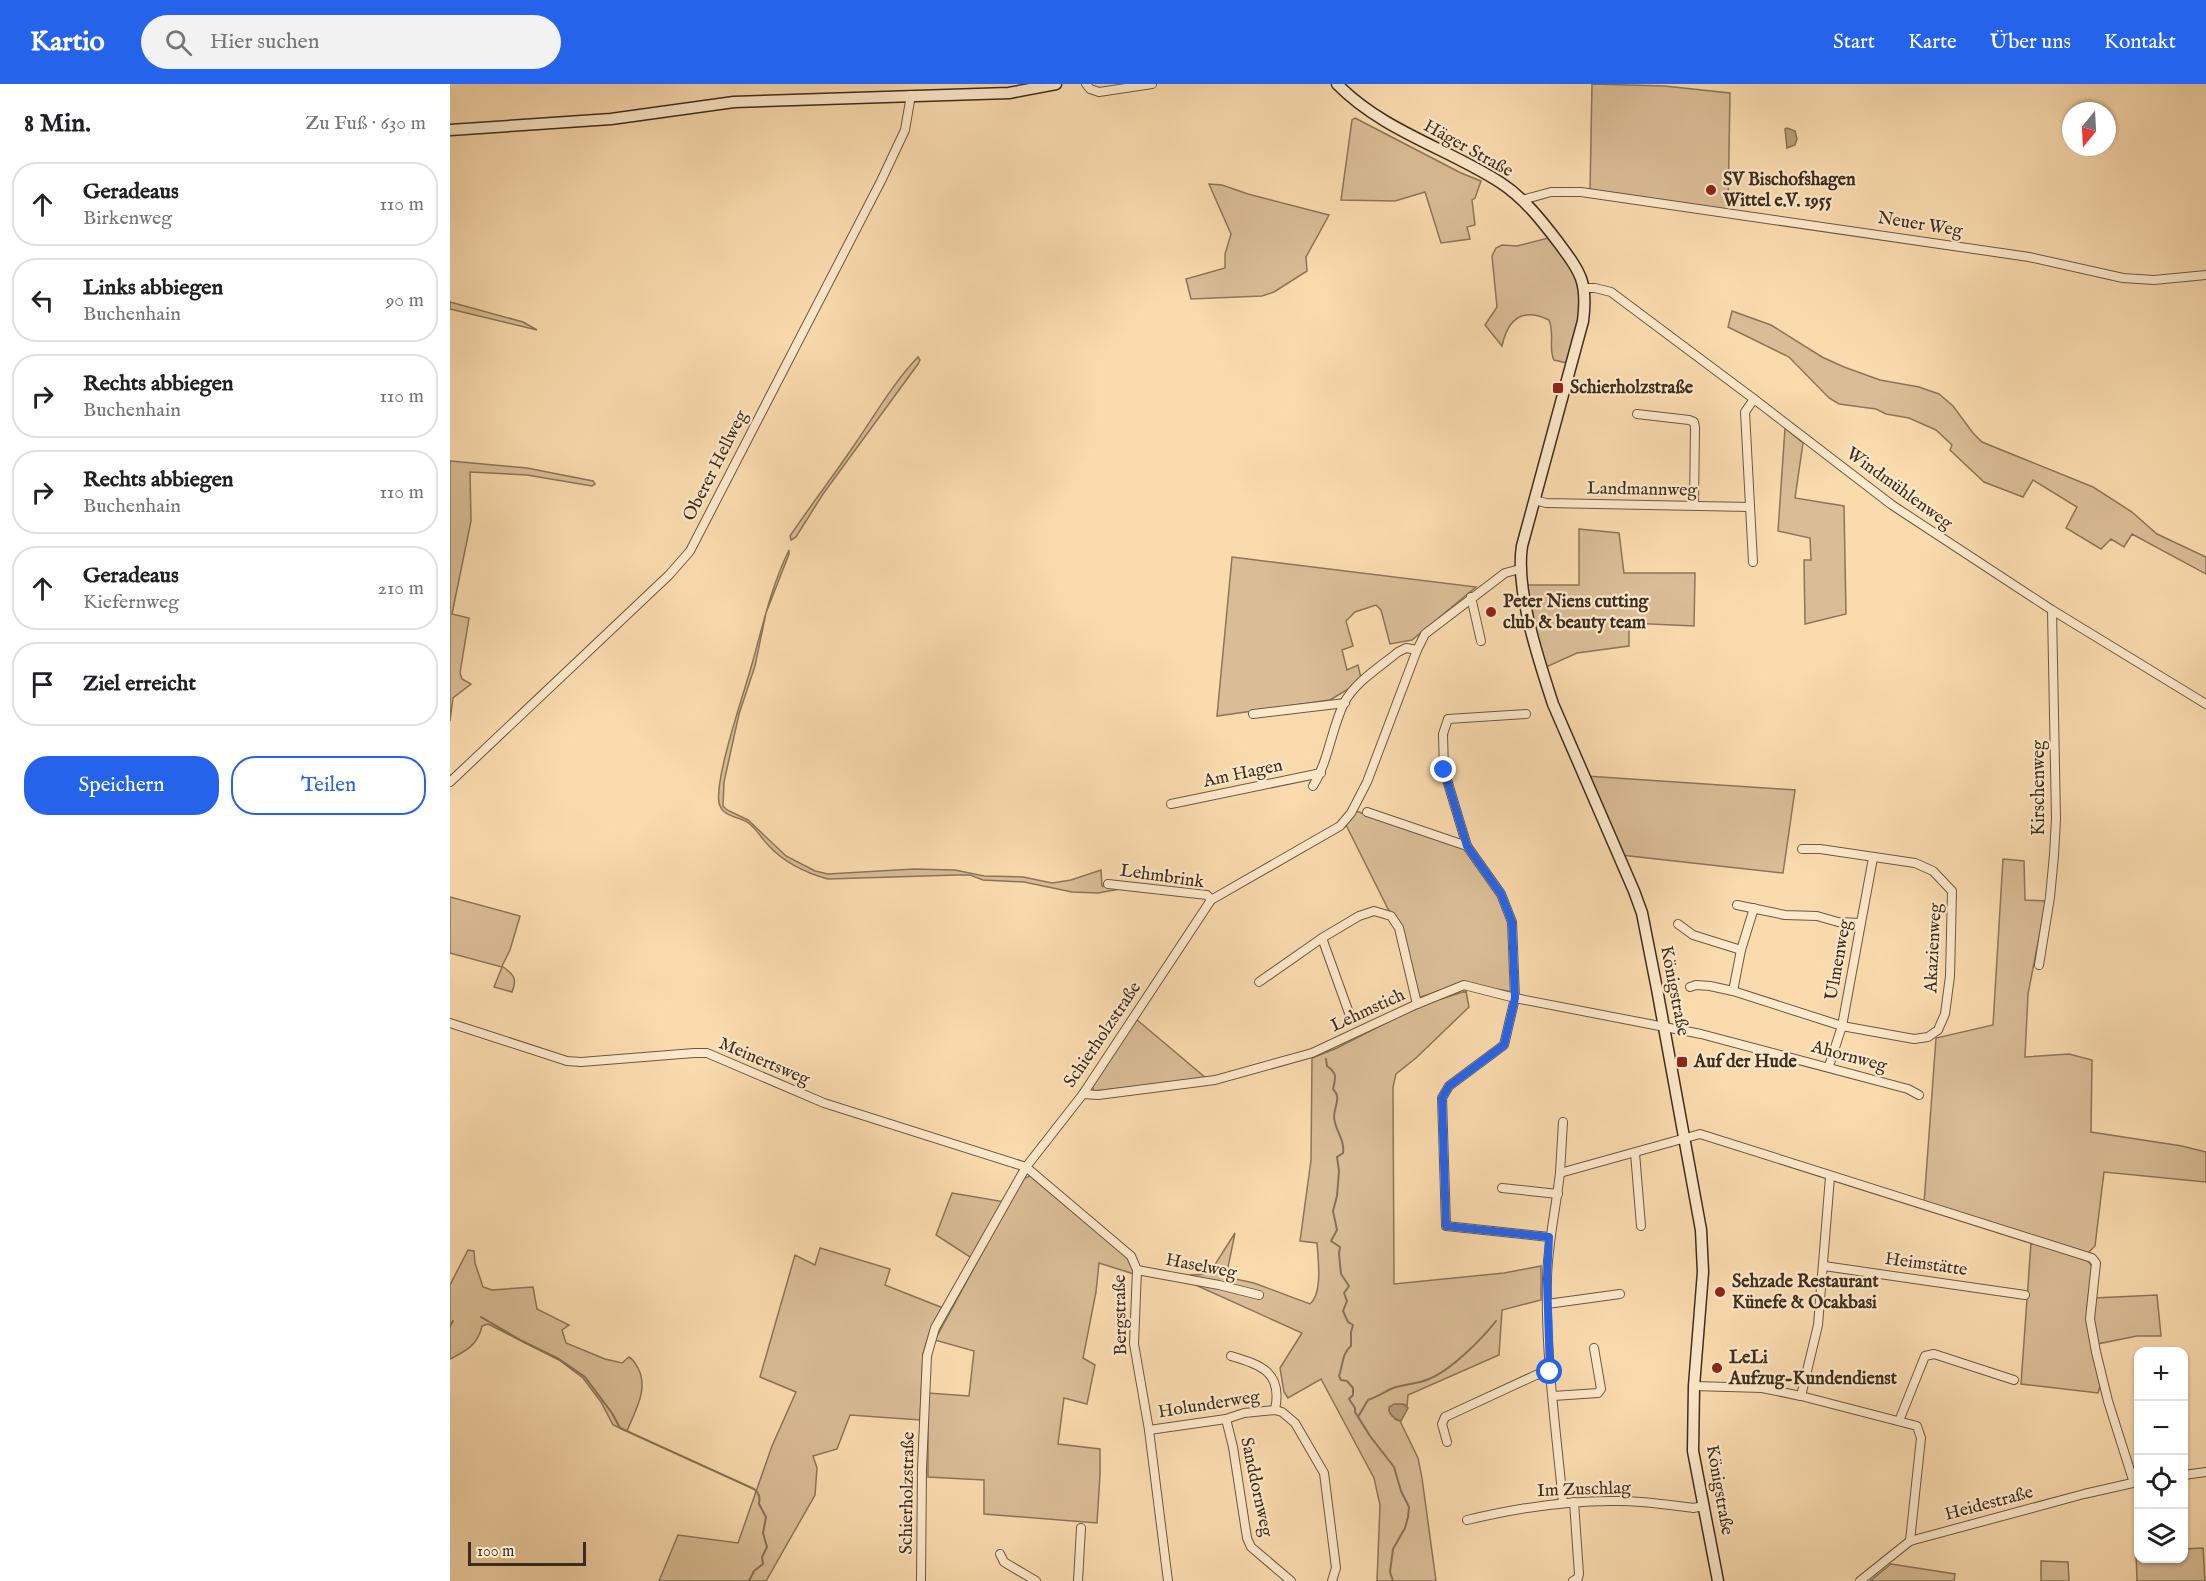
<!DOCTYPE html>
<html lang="de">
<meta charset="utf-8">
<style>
:root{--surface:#fff;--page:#f2f2f2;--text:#202124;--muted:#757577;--line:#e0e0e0;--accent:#2563eb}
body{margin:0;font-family:"IM FELL English",serif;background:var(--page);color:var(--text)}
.controls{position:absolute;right:18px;bottom:18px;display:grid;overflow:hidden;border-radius:12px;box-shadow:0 2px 4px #0004}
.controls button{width:54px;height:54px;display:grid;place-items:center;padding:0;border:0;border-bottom:2px solid var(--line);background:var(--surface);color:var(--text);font:30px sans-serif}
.compass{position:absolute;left:1612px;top:18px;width:54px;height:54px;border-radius:50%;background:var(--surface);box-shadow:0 2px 4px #0004;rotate:198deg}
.scale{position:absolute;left:18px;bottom:15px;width:118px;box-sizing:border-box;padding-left:6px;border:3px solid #3d2d1e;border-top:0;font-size:16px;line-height:21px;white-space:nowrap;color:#3d2d1e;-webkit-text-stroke:4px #fce8ca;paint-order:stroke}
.stop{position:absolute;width:18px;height:18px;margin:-14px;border:4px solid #2563eb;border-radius:50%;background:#fff}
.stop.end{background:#2563eb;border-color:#fff;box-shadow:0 2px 6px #0008}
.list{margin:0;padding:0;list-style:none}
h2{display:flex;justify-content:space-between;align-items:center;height:78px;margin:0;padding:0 24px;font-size:26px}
h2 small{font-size:20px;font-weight:400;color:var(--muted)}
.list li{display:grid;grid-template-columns:39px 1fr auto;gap:18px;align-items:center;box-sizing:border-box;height:84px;margin:0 12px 12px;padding:0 12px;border:2px solid var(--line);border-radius:24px}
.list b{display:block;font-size:22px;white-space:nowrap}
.list p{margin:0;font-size:20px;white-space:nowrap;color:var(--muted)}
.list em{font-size:20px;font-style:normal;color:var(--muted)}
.actions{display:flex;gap:12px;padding:18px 24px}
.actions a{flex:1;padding:14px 0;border:2px solid var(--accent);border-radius:24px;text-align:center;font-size:21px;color:var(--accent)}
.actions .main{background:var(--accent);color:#fff}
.icon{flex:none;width:33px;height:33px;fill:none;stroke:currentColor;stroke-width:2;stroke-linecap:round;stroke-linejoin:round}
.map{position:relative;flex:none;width:1756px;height:1497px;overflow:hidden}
header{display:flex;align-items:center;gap:36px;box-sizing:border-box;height:84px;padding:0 30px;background:var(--accent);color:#fff}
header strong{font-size:28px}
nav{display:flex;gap:33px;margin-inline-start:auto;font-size:21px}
.search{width:420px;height:54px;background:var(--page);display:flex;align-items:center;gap:15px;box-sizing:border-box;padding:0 21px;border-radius:33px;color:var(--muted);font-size:22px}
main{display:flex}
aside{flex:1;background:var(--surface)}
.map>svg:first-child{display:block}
.green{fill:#dabd96;stroke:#8c755a;stroke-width:1.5}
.water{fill:#baa07d;stroke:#887257;stroke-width:1.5}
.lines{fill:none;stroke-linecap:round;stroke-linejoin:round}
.stream{stroke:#887257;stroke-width:2}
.street-casing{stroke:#6c5842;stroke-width:10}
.secondary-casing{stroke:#3d2d1e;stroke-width:13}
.street{stroke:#fce8ca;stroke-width:8}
.secondary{stroke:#fce8ca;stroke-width:10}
.route{stroke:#2563eb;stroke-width:8}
.poi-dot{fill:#8f2418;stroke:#fce8ca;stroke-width:2}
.labels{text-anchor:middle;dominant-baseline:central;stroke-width:4.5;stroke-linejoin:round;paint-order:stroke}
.street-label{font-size:18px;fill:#3d2d1e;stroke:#fce8ca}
.poi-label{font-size:18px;font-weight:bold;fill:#3d2d1e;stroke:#fce8ca;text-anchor:start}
</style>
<header>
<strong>Kartio</strong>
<div class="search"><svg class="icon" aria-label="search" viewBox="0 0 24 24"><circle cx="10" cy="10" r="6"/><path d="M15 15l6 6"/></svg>Hier suchen</div>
<nav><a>Start</a><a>Karte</a><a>Über uns</a><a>Kontakt</a></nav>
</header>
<main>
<aside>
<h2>8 Min.<small>Zu Fuß · 630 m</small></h2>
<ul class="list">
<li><svg class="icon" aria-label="ahead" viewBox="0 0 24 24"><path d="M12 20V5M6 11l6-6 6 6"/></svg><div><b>Geradeaus</b><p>Birkenweg</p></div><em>110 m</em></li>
<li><svg class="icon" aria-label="left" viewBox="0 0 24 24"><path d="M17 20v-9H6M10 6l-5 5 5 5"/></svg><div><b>Links abbiegen</b><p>Buchenhain</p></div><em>90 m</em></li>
<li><svg class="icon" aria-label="right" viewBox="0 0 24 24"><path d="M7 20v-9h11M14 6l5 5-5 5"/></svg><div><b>Rechts abbiegen</b><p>Buchenhain</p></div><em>110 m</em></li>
<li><svg class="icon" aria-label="right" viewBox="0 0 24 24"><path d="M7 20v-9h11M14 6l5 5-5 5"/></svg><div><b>Rechts abbiegen</b><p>Buchenhain</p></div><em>110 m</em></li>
<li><svg class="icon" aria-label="ahead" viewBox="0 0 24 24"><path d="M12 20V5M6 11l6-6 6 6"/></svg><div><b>Geradeaus</b><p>Kiefernweg</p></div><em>210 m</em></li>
<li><svg class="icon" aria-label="arrive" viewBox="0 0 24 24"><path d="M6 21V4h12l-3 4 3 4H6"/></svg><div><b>Ziel erreicht</b></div></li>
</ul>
<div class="actions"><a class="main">Speichern</a><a>Teilen</a></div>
</aside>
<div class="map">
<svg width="1756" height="1497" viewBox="0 0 1756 1497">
<rect width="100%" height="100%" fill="#fadbae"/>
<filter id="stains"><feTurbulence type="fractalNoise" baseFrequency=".00333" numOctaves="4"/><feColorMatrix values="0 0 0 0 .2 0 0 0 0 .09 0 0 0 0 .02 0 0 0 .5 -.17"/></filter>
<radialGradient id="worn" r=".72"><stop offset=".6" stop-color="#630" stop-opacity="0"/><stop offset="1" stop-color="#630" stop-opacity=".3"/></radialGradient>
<g class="green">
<polygon points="1142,0 1214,2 1280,9 1278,127 1140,107"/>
<polygon points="905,34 1011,89 1031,97 1025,114 1022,116 1025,141 1017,143 1020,155 991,159 975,108 945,117 891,116 902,36"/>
<polygon points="759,100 772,101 798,110 879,131 856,173 857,187 824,208 812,212 741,215 736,195 775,184 775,170 781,150"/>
<path d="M1098 154C1109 167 1125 183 1129 200 1136 226 1123 255 1117 279L1104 276C1098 265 1105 250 1099 236 1072 223 1058 235 1052 262L1035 241 1047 223 1042 172 1046 164 1052 161 1067 162Z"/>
<polygon points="0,218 73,238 87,246 0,225"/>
<polygon points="1282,227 1321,241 1372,273 1394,283 1430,296 1469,303 1489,310 1503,322 1523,349 1532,358 1643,403 1682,428 1707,450 1756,473 1756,490 1682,450 1674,463 1661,455 1651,465 1616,444 1627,423 1583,396 1573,413 1534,398 1500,366 1502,361 1486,346 1459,334 1436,330 1426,325 1389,320 1379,314 1339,273 1278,243"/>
<path d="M468 273 470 276 468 280 373 410 346 453 341 456 340 452C361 421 384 391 405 360 425 331 443 299 468 273Z"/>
<polygon points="1335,344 1353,359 1345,414 1394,422 1396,530 1355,540 1354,476 1361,476 1360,454 1328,447"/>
<polygon points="0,377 77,384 143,397 145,400 142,402 77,391 20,388 21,437 2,530 19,534 10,589 12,595 21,600 3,614 0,637"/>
<polygon points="1129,445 1169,449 1174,489 1245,489 1244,542 1179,539 1179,562 1127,569 1094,584 1074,501 1129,501"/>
<path d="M339 466V470L316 529 305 582 289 630 274 698 273 722 277 726 298 736 336 772 365 787 378 790 464 785 505 786 534 792 573 793 602 799 621 796 651 786 652 802 670 805 648 809 622 808 574 798 533 796 520 791H507L378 795C356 789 334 778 319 762 311 754 306 744 297 738 288 733 274 732 270 722 261 703 296 603 302 580 313 541 321 503 339 466Z"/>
<polygon points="782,473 1026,503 962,556 940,560 931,526 926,521 905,528 896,537 903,562 892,566 897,586 908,581 911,594 900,604 880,616 767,632"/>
<polygon points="1136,692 1345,706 1333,789 1171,771"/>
<polygon points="906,727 1016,764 1050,812 1059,833 1063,908 1013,899 968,914 951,842 938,825 895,739"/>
<polygon points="1553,775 1574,777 1575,816 1596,817 1578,910 1575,973 1619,970 1642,976 1641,1048 1732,1062 1756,1068 1756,1098 1654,1088 1645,1162 1637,1170 1474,1120 1486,954 1543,941"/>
<path d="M0 813 70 832 60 866 52 882C63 890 68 894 62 908L44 903 52 883 0 869Z"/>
<path d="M1016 907 1019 923 966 974 946 990 943 1003 944 1200 1054 1189 1091 1182V1216L1052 1226 1049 1271 958 1311 957 1322 953 1320 945 1335 950 1337 968 1374 972 1394 986 1497H927L930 1421 924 1394 871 1295 838 1314 834 1308 830 1284 852 1249 739 1198 740 1191 759 1190 785 1149 776 1193 804 1199 860 1220C873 1209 868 1175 867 1159L850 1157 861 1076 862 974 887 964 969 922Z"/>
<polygon points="686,935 757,995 644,1007 642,1002"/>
<polygon points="580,1092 678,1174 685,1188 684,1190 649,1179 646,1208 633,1274 645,1281 637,1320 614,1314 608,1360 650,1365 650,1391 647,1439 534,1430 534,1396 478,1393 478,1309 519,1312 524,1267 485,1256 572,1095"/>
<polygon points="502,1109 555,1118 523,1175 486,1151"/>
<polygon points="1581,1159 1637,1176 1642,1182 1637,1224 1650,1302 1648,1309 1571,1300"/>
<polygon points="370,1164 440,1185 435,1201 493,1224 479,1250 473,1270 470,1336 400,1331 387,1365 363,1372 367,1384 365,1411 316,1497 209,1497 228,1451 288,1459 322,1362 346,1308 310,1293 345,1171 365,1181"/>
<path d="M18 1166 24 1167 25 1179 33 1203 42 1206 83 1203 87 1225 119 1241 112 1246 116 1259 155 1275 172 1279 179 1273C184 1276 185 1279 188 1284 199 1305 185 1327 177 1347L163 1341 151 1318 133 1294 109 1276 38 1240 32 1242C28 1261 16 1267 0 1275V1201Z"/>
<polygon points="1707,1211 1711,1252 1687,1252 1647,1260 1644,1235 1644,1214"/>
<polygon points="1753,1464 1755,1497 1687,1497 1686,1467 1688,1467 1688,1474 1734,1474 1734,1465"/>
<polygon points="1591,1477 1618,1478 1619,1497 1591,1497"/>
<polygon points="1441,1480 1505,1490 1504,1497 1420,1497"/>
</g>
<g class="water">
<polygon points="1337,44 1345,47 1347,55 1345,61 1337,64 1335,45"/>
<path d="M944 1320H953L958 1324 951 1337C944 1335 938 1330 939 1323Z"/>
</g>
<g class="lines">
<g class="stream">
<path d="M876 975 877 982C887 989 886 993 883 1005 892 1014 884 1022 884 1033 885 1047 895 1055 893 1069L887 1073 889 1087 887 1112 883 1127 887 1146 881 1157 890 1163 889 1170 891 1190 899 1202 894 1209 897 1217 893 1227 898 1238 903 1241 901 1248V1262C892 1269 893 1281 889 1292L891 1296 897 1297 903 1304V1311L899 1315 905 1324V1328L920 1352 944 1383 951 1407 959 1423 958 1433 955 1444 943 1465 940 1488 943 1497"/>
<path d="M31 1233 72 1257 109 1275 135 1293 162 1329 170 1344 304 1405C310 1410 310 1413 309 1420L316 1433 313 1449 317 1463 312 1473 313 1480 304 1487 299 1497"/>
<polyline points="0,1242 3,1237"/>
<path d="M908 1333 918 1316C927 1313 934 1308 943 1304 955 1300 968 1300 979 1295 1001 1286 1031 1256 1046 1237"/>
</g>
<defs>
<g id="street">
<polyline points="636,0 640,5 649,8 702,0"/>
<polyline points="1072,116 1101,108 1131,108 1579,173 1673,194 1704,196 1756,191"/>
<polyline points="1135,204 1145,204 1161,208 1304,315 1442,421 1602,526 1756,620"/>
<polyline points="1187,330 1239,336 1244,338 1245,343 1244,421"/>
<polyline points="1084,416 1096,419 1300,423"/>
<polyline points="1303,478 1295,328 1304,315"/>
<polyline points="1021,513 1031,557"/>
<polyline points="803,630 895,619"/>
<polyline points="1076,630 998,635 993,650 994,686 1017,762 1051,810 1062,838 1065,914 1054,961 999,1002 992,1014 996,1142 1099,1153"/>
<polyline points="0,698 219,491 240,467 431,97 455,46 461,11"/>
<path d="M863 702C879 676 881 646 894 619 905 598 930 583 948 568L956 564 967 566"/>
<polyline points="721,720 871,689"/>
<polyline points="917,728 1017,762"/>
<polyline points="658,800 757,811 761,816"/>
<polyline points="1287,821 1335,831 1367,832 1388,838 1410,839"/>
<polyline points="1228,840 1243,851 1291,866"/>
<polyline points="872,854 899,929"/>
<polyline points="1589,881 1600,813 1604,771 1606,735 1602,526"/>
<polyline points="809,898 872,854 909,832 924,827 941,832 949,844 967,920"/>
<polyline points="1240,903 1246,901 1260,902 1283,907 1392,942 1464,955 1478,953 1488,946 1495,930 1500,892 1502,807 1483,787 1465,779 1370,765 1352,765"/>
<polyline points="1283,907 1291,866 1304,824"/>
<polyline points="0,939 117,977 131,978 244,969 257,969 374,1019 576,1083 681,1172 687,1186 684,1260 699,1346 718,1497"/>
<polyline points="1379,982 1392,942 1423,774"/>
<polyline points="633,1010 648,1011 765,996 862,969 967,920 1014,901 1065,914 1251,950 1458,1005 1469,1011"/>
<polyline points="1185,1069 1191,1142"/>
<polyline points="1110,1089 1113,1038"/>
<polyline points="1052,1104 1108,1110"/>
<polyline points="1374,1182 1575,1211"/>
<polyline points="687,1186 769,1201 809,1211"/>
<polyline points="1097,1220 1170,1210"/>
<path d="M781 1272C811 1281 833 1288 825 1326"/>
<polyline points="1244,1302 1312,1304 1351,1312 1467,1342 1471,1354 1460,1457"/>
<polyline points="1103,1312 1148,1309 1151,1305 1144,1264"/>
<polyline points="1351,1312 1368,1241 1380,1093"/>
<polyline points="776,1335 783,1363 797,1454 801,1463 841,1497"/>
<polyline points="1449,1337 1475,1272 1484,1270 1564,1296"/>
<polyline points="699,1346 776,1335 794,1329 825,1326 832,1328 845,1339 874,1389 886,1484 882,1497"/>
<polyline points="997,1358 992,1340 995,1333 1086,1291 1100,1288"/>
<polyline points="1734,1391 1756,1388"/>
<path d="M1113 1419C1106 1345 1095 1269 1097 1194 1098 1158 1106 1124 1110 1089L1250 1050 1642 1174 1646 1179 1640 1235 1646 1268 1658 1317 1684 1399"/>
<path d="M1017 1436C1067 1424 1118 1416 1169 1417 1194 1417 1219 1421 1243 1424L1254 1422"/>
<polyline points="550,1470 554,1478 586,1497"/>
<polyline points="471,1497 472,1384 477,1272 485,1244 576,1083 633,1010 761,816 890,742 901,729 917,698 967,566 975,550 1055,489 1070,485"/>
<polyline points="628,1497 631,1444"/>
<polyline points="1123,1497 1128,1494 1129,1490 1124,1418"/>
<polyline points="1410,1497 1460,1457 1634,1410 1687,1398"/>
</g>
<g id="secondary">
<path d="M887 0C933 47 997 64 1051 99 1074 114 1092 137 1108 158 1131 189 1138 198 1133 237L1072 462C1065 506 1089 577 1103 620L1184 807 1192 829 1207 905 1251 1146 1253 1188 1244 1302 1243 1367 1268 1497"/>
<polyline points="0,46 161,35 284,18 559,9 606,0"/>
</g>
</defs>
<use href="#street" class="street-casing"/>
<use href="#secondary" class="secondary-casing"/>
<use href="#street" class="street"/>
<use href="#secondary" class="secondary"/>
</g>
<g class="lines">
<polyline class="route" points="994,686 1017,762 1051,810 1062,838 1065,914 1054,961 999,1002 992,1014 996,1142 1099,1153 1097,1195 1100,1288"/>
</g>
<g class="poi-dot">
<circle cx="1261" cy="106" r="6"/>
<rect x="1102" y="298" width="12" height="12" rx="3"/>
<circle cx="1041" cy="528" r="6"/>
<rect x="1226" y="972" width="12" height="12" rx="3"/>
<circle cx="1270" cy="1208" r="6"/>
<circle cx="1267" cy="1284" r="6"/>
</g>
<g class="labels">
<g class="street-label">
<text transform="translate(1018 65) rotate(29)">Häger Straße</text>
<text transform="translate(1470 141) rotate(9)">Neuer Weg</text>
<text transform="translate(266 382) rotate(-63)">Oberer Hellweg</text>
<text transform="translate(1449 405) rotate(36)">Windmühlenweg</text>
<text transform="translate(1192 406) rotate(1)">Landmannweg</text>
<text transform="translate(793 690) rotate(-12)">Am Hagen</text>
<text transform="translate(1589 704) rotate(-90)">Kirschenweg</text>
<text transform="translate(712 793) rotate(8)">Lehmbrink</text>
<text transform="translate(1484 864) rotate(-87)">Akazienweg</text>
<text transform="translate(1389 876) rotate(-80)">Ulmenweg</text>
<text transform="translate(1224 907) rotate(79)">Königstraße</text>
<text transform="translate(918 927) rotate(-25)">Lehmstich</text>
<text transform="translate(653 951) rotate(-56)">Schierholzstraße</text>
<text transform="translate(1399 973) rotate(15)">Ahornweg</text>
<text transform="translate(314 978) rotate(23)">Meinertsweg</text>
<text transform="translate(1476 1181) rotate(8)">Heimstätte</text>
<text transform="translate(751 1183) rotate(11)">Haselweg</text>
<text transform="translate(671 1231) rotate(-91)">Bergstraße</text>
<text transform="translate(759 1321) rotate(-9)">Holunderweg</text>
<text transform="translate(806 1403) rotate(78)">Sanddornweg</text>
<text transform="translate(1134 1406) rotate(-2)">Im Zuschlag</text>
<text transform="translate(1269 1406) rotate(80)">Königstraße</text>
<text transform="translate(458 1409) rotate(-89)">Schierholzstraße</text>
<text transform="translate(1539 1420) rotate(-15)">Heidestraße</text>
</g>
<g class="poi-label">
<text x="1273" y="96">SV Bischofshagen<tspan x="1273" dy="21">Wittel e.V. 1955</tspan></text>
<text x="1120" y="304">Schierholzstraße</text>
<text x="1053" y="518">Peter Niens cutting<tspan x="1053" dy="21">club &amp; beauty team</tspan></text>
<text x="1244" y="978">Auf der Hude</text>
<text x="1282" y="1198">Sehzade Restaurant<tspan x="1282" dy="21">Künefe &amp; Ocakbasi</tspan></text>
<text x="1279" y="1274">LeLi<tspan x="1279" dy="21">Aufzug-Kundendienst</tspan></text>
</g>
</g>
<rect width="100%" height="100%" filter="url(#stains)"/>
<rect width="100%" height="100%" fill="url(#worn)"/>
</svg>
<div class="controls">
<button>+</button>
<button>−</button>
<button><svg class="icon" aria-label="locate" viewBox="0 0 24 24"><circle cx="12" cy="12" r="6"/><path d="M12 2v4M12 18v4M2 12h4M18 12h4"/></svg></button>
<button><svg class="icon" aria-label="layers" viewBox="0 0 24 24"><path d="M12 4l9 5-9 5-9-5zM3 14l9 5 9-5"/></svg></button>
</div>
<svg class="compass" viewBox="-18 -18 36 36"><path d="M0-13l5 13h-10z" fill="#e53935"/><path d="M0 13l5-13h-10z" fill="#757577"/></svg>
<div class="scale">100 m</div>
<div class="stop" style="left:1100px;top:1288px"></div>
<div class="stop end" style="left:994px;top:686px"></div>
</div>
</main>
